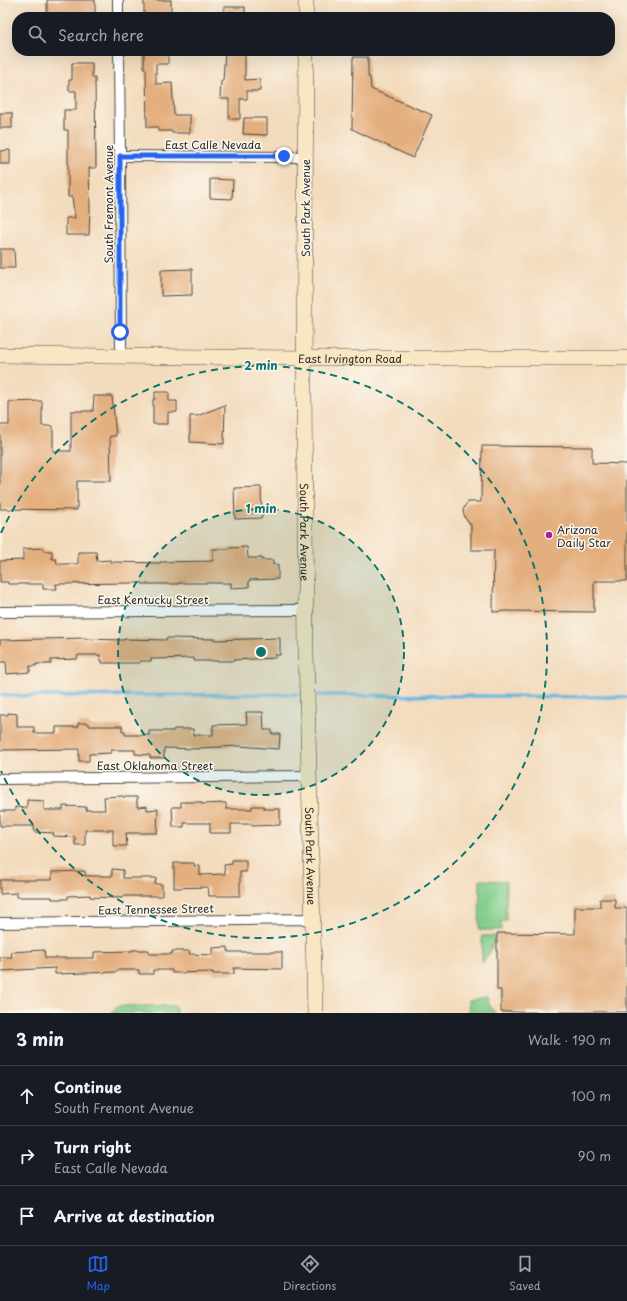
<!DOCTYPE html>
<meta charset="utf-8">
<style>
:root{--surface:#171b24;--page:#20242c;--text:#f1f3f6;--muted:#9ea1a6;--line:#363941;--accent:#2563eb}
body{margin:0;font-family:"Playpen Sans",sans-serif;background:var(--page);color:var(--text)}
.stop{position:absolute;width:12px;height:12px;margin:-9px;border:3px solid #2563eb;border-radius:50%;background:#fff}
.stop.end{background:#2563eb;border-color:#fff;box-shadow:0 1px 4px #0008}
.list{margin:0;padding:0;list-style:none}
h2{display:flex;justify-content:space-between;align-items:center;height:52px;margin:0;padding:0 16px;font-size:17px}
h2 small{font-size:13px;font-weight:400;color:var(--muted)}
.list li{display:grid;grid-template-columns:26px 1fr auto;gap:12px;align-items:center;box-sizing:border-box;height:60px;padding:0 16px;border-top:1px solid var(--line)}
.list b{display:block;font-size:15px;white-space:nowrap}
.list p{margin:0;font-size:13px;white-space:nowrap;color:var(--muted)}
.list em{font-size:13px;font-style:normal;color:var(--muted)}
.icon{flex:none;width:22px;height:22px;fill:none;stroke:currentColor;stroke-width:2;stroke-linecap:round;stroke-linejoin:round}
.map{position:relative;flex:none;width:627px;height:1013px;overflow:hidden}
.search{position:absolute;background:var(--surface);box-shadow:0 4px 16px #0002;left:12px;right:12px;top:12px;height:44px;display:flex;align-items:center;gap:10px;box-sizing:border-box;padding:0 14px;border-radius:16px;color:var(--muted);font-size:15px}
.sheet{height:232px;background:var(--surface)}
nav{display:flex;justify-content:space-around;align-items:center;box-sizing:border-box;height:56px;border-top:1px solid var(--line);background:var(--surface);font-size:11px;color:var(--muted)}
nav a{display:grid;justify-items:center;gap:2px}
nav .on{color:var(--accent)}
.map>svg:first-child{display:block}
.green{fill:#82cd8a;stroke:#567c5a}
.lines{fill:none;stroke-linecap:round;stroke-linejoin:round}
.stream{stroke:#64b6e0;stroke-width:3.5}
.building{fill:#e4af7e}
.street-casing{stroke:#494641;stroke-width:12}
.secondary-casing{stroke:#494641;stroke-width:16}
.street{stroke:#fff;stroke-width:10}
.secondary{stroke:#f9e7c3;stroke-width:15}
.route{stroke:#2563eb;stroke-width:5}
.ring{fill:none;stroke:#0f766e;stroke-width:2;stroke-dasharray:7 5}
.poi-dot{fill:#b5179e;stroke:#fbf7ec;stroke-width:1.5}
.labels{text-anchor:middle;dominant-baseline:central;stroke-width:3;stroke-linejoin:round;paint-order:stroke}
.street-label{font-size:11px;fill:#2b2b2b;stroke:#fbf7ec}
.poi-label{font-size:11px;fill:#2b2b2b;stroke:#fbf7ec;text-anchor:start}
.centre{fill:#0f766e;stroke:#fbf7ec;stroke-width:2}
.ring-label{font-size:12px;text-anchor:middle;font-weight:bold;fill:#0f766e;stroke:#fbf7ec;stroke-width:3;stroke-linejoin:round;paint-order:stroke}
</style>
<div class="map">
<svg width="627" height="1013" viewBox="0 0 627 1013">
<rect width="100%" height="100%" fill="#fbf7ec"/>
<filter id="ink" filterUnits="userSpaceOnUse"><feTurbulence type="fractalNoise" baseFrequency=".025" numOctaves="2"/><feDisplacementMap in="SourceGraphic" scale="8" xChannelSelector="R" yChannelSelector="G"/><feConvolveMatrix kernelMatrix="1 2 1 2 8 2 1 2 1" color-interpolation-filters="sRGB"/></filter>
<filter id="wash" filterUnits="userSpaceOnUse"><feTurbulence type="fractalNoise" baseFrequency=".012" numOctaves="4" result="noise"/><feDisplacementMap in="SourceGraphic" scale="16" xChannelSelector="R" yChannelSelector="G"/><feGaussianBlur stdDeviation="0.9" result="paint"/><feColorMatrix in="noise" values="0 0 0 0 0 0 0 0 0 0 0 0 0 0 0 0 0 1.4 0 .05"/><feComposite in="paint" operator="in"/></filter>
<g filter="url(#wash)">
<rect width="100%" height="100%" fill="#f3dcbe"/>
<g class="green">
<polygon points="480,880 506,881 506,921 501,921 501,930 479,930"/>
<polygon points="482,936 495,936 490,952 482,963"/>
<polygon points="487,997 490,1007 495,1013 469,1013 468,1000"/>
<polygon points="117,1006 176,1006 176,1013 111,1013"/>
</g>
<g class="lines">
<g class="stream">
<polyline points="0,695 30,696 303,694"/>
<polyline points="311,695 627,697"/>
</g>
</g>
<g id="blocks">
<g class="building">
<rect x="47" y="0" width="48" height="17"/>
<rect x="144" y="0" width="27" height="17"/>
<rect x="224" y="7" width="21" height="10"/>
<polygon points="144,51 168,51 168,64 156,64 156,84 172,83 174,115 190,115 190,133 172,133 172,131 158,131 158,127 147,127 146,69 144,69"/>
<polygon points="225,51 245,51 245,80 260,79 260,91 247,91 247,99 240,99 240,119 229,119 229,99 220,99 221,81 223,81"/>
<polygon points="353,57 368,57 368,77 370,77 371,89 432,115 413,158 352,129"/>
<polygon points="72,63 92,63 92,78 95,78 96,168 89,168 90,209 89,235 66,235 66,218 75,218 72,197 68,197 68,130 64,130 64,110 76,110 76,91 69,91 69,80 72,80"/>
<rect x="0" y="113" width="12" height="15"/>
<polygon points="244,118 267,118 267,135 243,134"/>
<polygon points="10,150 10,164 0,164 0,151"/>
<polygon points="210,179 233,180 232,199 210,198"/>
<polygon points="0,249 14,249 15,268 0,268"/>
<polygon points="192,269 192,295 161,296 161,270"/>
<polygon points="155,392 169,392 169,401 177,401 177,412 168,412 168,424 153,424 153,399 155,399"/>
<polygon points="94,396 112,396 116,436 110,436 111,481 77,481 77,510 0,509 0,425 9,425 9,402 42,401 42,426 53,426 53,451 71,451 71,411 93,411"/>
<polygon points="225,405 224,444 190,442 190,416 197,416"/>
<polygon points="482,446 592,447 592,463 627,464 627,581 594,581 594,612 504,611 493,612 494,550 471,550 471,525 465,518 463,511 465,506 468,502 481,502"/>
<polygon points="261,487 262,518 235,519 234,488"/>
<polygon points="247,547 248,558 262,558 262,560 273,560 273,565 278,564 278,579 249,580 249,587 231,588 231,583 178,583 178,584 143,584 143,583 129,583 56,584 57,589 43,589 43,584 8,584 8,582 0,582 0,561 23,560 23,549 43,548 43,551 52,551 52,559 56,559 57,564 78,564 78,552 96,552 97,561 111,560 111,562 160,563 160,562 213,561 213,549 229,549 229,548"/>
<polygon points="86,638 86,639 124,640 124,639 166,640 166,638 171,638 215,639 215,640 280,638 280,655 275,655 275,658 234,660 234,661 194,661 194,658 151,659 151,661 140,661 140,663 102,663 102,660 100,660 100,655 78,655 77,659 51,660 51,664 36,664 36,666 30,666 30,672 7,674 6,662 0,662 0,640"/>
<polygon points="246,712 263,712 264,730 272,730 272,734 280,734 279,749 238,746 200,748 200,749 164,748 164,758 150,758 150,755 135,754 135,750 111,750 111,753 89,754 89,761 79,761 79,749 0,750 0,715 8,715 8,713 17,714 17,727 34,727 34,733 56,733 56,727 78,727 78,723 89,723 89,726 122,726 122,732 125,732 125,735 149,735 149,731 173,731 174,729 193,729 193,735 213,735 213,725 247,724"/>
<polygon points="123,796 123,797 137,797 137,807 147,806 147,810 158,809 157,833 126,833 127,846 113,846 113,830 85,830 85,845 75,845 75,837 53,836 54,833 34,832 34,826 0,826 0,811 15,811 15,807 27,808 27,800 44,801 44,810 63,810 63,806 86,807 86,810 105,810 104,797"/>
<polygon points="181,802 201,802 201,804 226,803 226,809 252,809 252,806 264,806 264,809 280,809 280,825 252,826 252,824 231,824 231,833 210,833 210,823 184,823 184,827 173,827 172,807 181,807"/>
<polygon points="232,860 246,860 246,872 240,872 240,896 209,896 208,887 174,888 174,863 194,863 194,866 200,866 200,875 225,874 224,865 232,864"/>
<polygon points="112,869 123,870 123,878 156,878 155,884 162,884 162,896 122,896 122,898 90,897 90,895 68,896 68,899 52,899 52,897 17,897 17,893 0,894 0,880 52,880 52,872 85,871 85,876 112,876"/>
<polygon points="600,899 615,899 615,908 627,908 627,1012 501,1012 501,990 497,990 497,933 575,934 575,907 600,907"/>
<polygon points="228,947 228,952 282,952 282,969 234,968 234,974 213,974 213,972 172,973 172,970 153,970 153,974 139,974 139,970 117,970 117,972 55,974 55,968 0,971 0,957 12,957 11,952 44,950 45,958 94,958 94,952 132,951 132,950 149,950 149,954 172,954 172,951 190,951 189,954 213,955 213,948"/>
</g>
</g>
</g>
<g filter="url(#ink)">
<use href="#blocks" fill-opacity="0" stroke="#494641" stroke-width="1"/>
<g class="lines">
<defs>
<g id="street">
<polyline points="118,0 118,17"/>
<polyline points="119,51 120,156 121,356"/>
<polyline points="120,156 305,157"/>
<polyline points="0,612 305,610"/>
<polyline points="0,779 310,776"/>
<polyline points="0,923 313,919"/>
</g>
<g id="secondary">
<polyline points="306,17 306,0"/>
<path id="s1" d="M306 51 304 386 306 652 315 1013"/>
<path id="s2" d="M0 355 304 358H627"/>
</g>
</defs>
<use href="#street" class="street-casing"/>
<use href="#secondary" class="secondary-casing"/>
<use href="#street" class="street"/>
<use href="#secondary" class="secondary"/>
</g>
</g>
<g class="lines" filter="url(#ink)">
<polyline class="route" points="120,332 120,156 284,156"/>
</g>
<circle cx="261" cy="652" r="143" fill="#0f766e" fill-opacity=".12"/>
<g class="ring">
<circle cx="261" cy="652" r="143"/>
<path d="M1 533A286 286 0 1 1 1 771"/>
</g>
<circle class="poi-dot" cx="549" cy="535" r="4"/>
<g class="labels">
<g class="street-label">
<text x="213" y="144">East Calle Nevada</text>
<text transform="translate(108 204) rotate(-90)">South Fremont Avenue</text>
<text transform="translate(305 208) rotate(-90)">South Park Avenue</text>
<text stroke="none"><textPath href="#s2" startOffset="350">East Irvington Road</textPath></text>
<text stroke="none"><textPath href="#s1" startOffset="481">South Park Avenue</textPath></text>
<text x="153" y="599">East Kentucky Street</text>
<text x="155" y="765">East Oklahoma Street</text>
<text stroke="none"><textPath href="#s1" startOffset="805">South Park Avenue</textPath></text>
<text transform="translate(156 909) rotate(-1)">East Tennessee Street</text>
</g>
<g class="poi-label">
<text x="557" y="529">Arizona<tspan x="557" dy="13">Daily Star</tspan></text>
</g>
</g>
<circle cx="261" cy="652" r="6" class="centre"/>
<g class="ring-label">
<text x="261" y="370">2 min</text>
<text x="261" y="513">1 min</text>
</g>
</svg>
<div class="stop" style="left:120px;top:332px"></div>
<div class="stop end" style="left:284px;top:156px"></div>
<div class="search"><svg class="icon" aria-label="search" viewBox="0 0 24 24"><circle cx="10" cy="10" r="6"/><path d="M15 15l6 6"/></svg>Search here</div>
</div>
<section class="sheet">
<h2>3 min<small>Walk · 190 m</small></h2>
<ul class="list">
<li><svg class="icon" aria-label="ahead" viewBox="0 0 24 24"><path d="M12 20V5M6 11l6-6 6 6"/></svg><div><b>Continue</b><p>South Fremont Avenue</p></div><em>100 m</em></li>
<li><svg class="icon" aria-label="right" viewBox="0 0 24 24"><path d="M7 20v-9h11M14 6l5 5-5 5"/></svg><div><b>Turn right</b><p>East Calle Nevada</p></div><em>90 m</em></li>
<li><svg class="icon" aria-label="arrive" viewBox="0 0 24 24"><path d="M6 21V4h12l-3 4 3 4H6"/></svg><div><b>Arrive at destination</b></div></li>
</ul>
</section>
<nav>
<a class="on"><svg class="icon" aria-label="map" viewBox="0 0 24 24"><path d="M3 6l6-2 6 2 6-2v14l-6 2-6-2-6 2zM9 4v14M15 6v14"/></svg>Map</a>
<a><svg class="icon" aria-label="directions" viewBox="0 0 24 24"><path d="M12 3l9 9-9 9-9-9zM9 14v-3h6M13 9l2 2-2 2"/></svg>Directions</a>
<a><svg class="icon" aria-label="saved" viewBox="0 0 24 24"><path d="M7 4h10v16l-5-4-5 4z"/></svg>Saved</a>
</nav>
